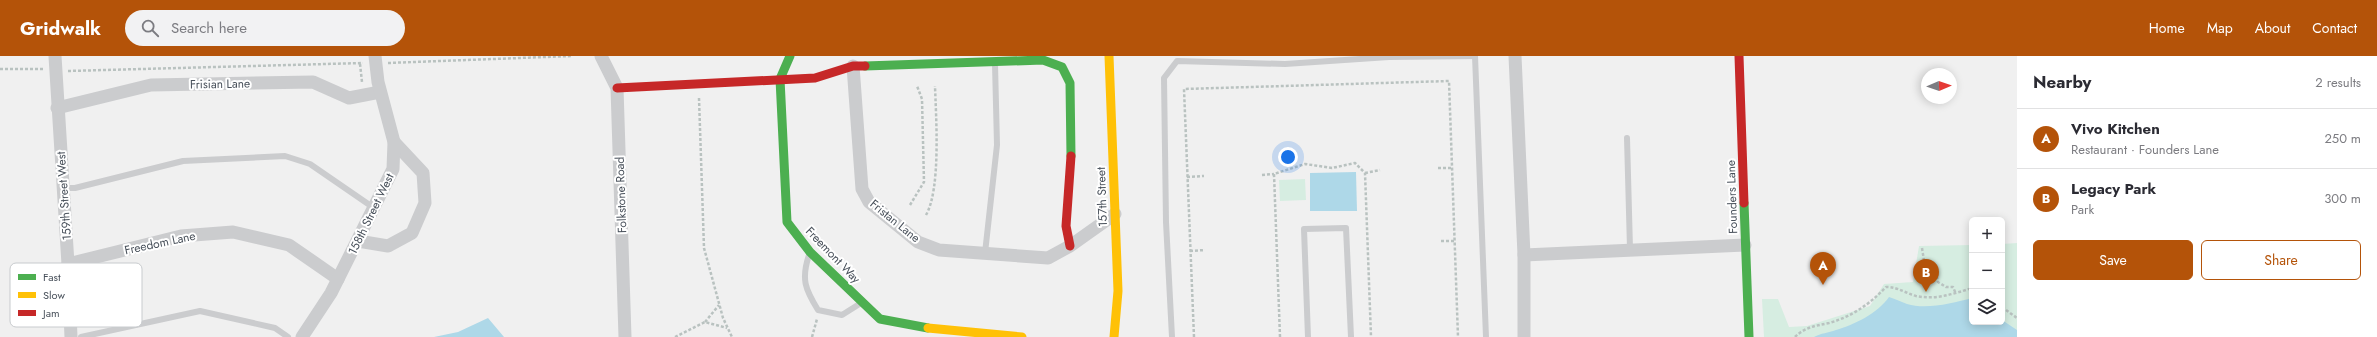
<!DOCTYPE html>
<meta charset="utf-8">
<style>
:root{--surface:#fff;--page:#f2f2f3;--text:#2b2b33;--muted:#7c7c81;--line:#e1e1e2;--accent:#b45309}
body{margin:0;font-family:Jost,sans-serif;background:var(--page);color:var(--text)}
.controls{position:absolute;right:12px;bottom:12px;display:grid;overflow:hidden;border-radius:6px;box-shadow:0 2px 10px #0003}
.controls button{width:36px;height:36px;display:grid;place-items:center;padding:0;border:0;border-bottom:1px solid var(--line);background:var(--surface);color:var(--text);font:20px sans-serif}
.compass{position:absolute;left:1921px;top:12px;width:36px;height:36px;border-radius:50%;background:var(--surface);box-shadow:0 2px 10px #0003;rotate:88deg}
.you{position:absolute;left:1288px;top:101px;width:14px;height:14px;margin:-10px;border:3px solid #fff;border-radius:50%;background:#1a73e8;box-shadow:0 0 0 6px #1a73e833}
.badge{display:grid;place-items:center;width:26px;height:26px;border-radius:50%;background:var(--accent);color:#fff;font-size:13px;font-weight:700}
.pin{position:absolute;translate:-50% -33px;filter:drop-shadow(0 1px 2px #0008)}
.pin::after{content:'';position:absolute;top:21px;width:14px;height:12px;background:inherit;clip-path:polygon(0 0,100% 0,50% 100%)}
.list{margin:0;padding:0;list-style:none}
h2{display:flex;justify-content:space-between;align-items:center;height:52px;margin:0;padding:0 16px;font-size:17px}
h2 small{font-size:13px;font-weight:400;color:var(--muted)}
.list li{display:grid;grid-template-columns:26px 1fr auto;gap:12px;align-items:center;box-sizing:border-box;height:60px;padding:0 16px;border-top:1px solid var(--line)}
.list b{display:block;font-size:15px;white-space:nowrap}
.list p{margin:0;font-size:13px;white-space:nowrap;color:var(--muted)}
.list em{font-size:13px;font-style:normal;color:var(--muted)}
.actions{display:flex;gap:8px;padding:12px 16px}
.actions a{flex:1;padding:9px 0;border:1px solid var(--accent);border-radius:6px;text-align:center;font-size:14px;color:var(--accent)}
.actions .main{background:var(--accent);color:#fff}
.icon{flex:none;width:22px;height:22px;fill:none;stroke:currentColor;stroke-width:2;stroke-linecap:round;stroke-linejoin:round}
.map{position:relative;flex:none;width:2017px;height:281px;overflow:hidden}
header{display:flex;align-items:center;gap:24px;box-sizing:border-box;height:56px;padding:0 20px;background:var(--accent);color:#fff}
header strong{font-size:19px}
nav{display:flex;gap:22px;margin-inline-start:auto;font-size:14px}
.search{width:280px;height:36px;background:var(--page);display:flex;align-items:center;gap:10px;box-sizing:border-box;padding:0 14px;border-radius:22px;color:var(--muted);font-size:15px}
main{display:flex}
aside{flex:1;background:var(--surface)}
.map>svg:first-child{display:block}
.green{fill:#d6ede1}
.water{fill:#aed8e8}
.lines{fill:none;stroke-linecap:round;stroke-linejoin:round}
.path{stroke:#b9c2c0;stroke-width:2.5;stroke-dasharray:3 2;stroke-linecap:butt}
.lane{stroke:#cbccce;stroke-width:6}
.street{stroke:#cbccce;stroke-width:13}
.fast{stroke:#4caf50;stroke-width:9}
.slow{stroke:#ffc107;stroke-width:9}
.jam{stroke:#c62828;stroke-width:9}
.labels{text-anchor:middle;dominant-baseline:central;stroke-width:4;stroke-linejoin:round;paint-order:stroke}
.street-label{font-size:12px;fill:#49515b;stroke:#fff}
.key{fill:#fff;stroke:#c8cbce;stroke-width:1}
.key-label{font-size:11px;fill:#49515b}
</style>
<header>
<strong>Gridwalk</strong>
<div class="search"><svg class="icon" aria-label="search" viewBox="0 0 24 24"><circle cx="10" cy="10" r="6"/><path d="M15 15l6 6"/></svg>Search here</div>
<nav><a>Home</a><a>Map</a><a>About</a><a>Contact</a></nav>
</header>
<main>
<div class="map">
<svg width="2017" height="281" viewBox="0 0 2017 281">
<rect width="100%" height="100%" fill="#f0f0f0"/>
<g class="green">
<polygon points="1305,123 1306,144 1280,145 1279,124"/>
<polygon points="2017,187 2017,281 1764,281 1762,243 1778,243 1789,271 1807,270 1870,250 1884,228 1913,226 1919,190 1972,189 1972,266 2002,266 2002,188"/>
</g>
<g class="water">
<polygon points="1356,116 1357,155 1310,155 1310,117"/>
<path d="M1889 241C1896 243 1901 246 1907 248 1926 254 1953 247 1972 242V266H2002V264L2017 274V281H1814C1821 277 1828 277 1836 274 1854 269 1878 257 1889 241Z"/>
<polygon points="488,262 504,281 434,281 458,276"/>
</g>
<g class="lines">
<g class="path">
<polyline points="388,7 572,0"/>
<polyline points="360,8 362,26"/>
<polyline points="0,13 43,13"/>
<polyline points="68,15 363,7"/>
<polyline points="699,42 704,192 723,262 732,281"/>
<polyline points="1438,112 1452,112"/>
<polyline points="1365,117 1380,114"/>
<polyline points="1262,119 1274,118"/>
<polyline points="1187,121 1204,120"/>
<polyline points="910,149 924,126 922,43 917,30"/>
<path d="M926 159C941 133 936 61 935 30"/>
<polyline points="1441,185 1455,185"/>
<polyline points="1922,192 1925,211 1936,217 1938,226 1946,231 1953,231 1956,238"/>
<polyline points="1190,195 1205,194"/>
<polyline points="2002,251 2017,262"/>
<polyline points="705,266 719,249"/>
<polyline points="675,281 705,266 727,272"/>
<polyline points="812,281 817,263"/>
<polyline points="1194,281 1184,33 1449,25 1458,281"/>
<polyline points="1280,281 1274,118 1305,108 1332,112 1355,107 1365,117 1371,281"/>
<path d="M1795 281C1805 271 1815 270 1829 267 1851 261 1870 248 1886 231 1898 231 1905 237 1916 240 1936 244 1953 238 1972 232"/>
</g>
<g class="lane">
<polyline points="1475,0 1486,281"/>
<polyline points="1627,82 1630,193"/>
<polyline points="63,132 75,132 183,105 285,100 310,108 374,152"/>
<polyline points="985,197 997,89 995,8"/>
<path d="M809 199C801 223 805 233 818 254L842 259 861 247"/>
<polyline points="81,281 200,255 275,272 288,281"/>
<polyline points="1172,281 1166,166 1164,22 1177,5 1285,8 1389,1 1475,0"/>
<polyline points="1308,281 1304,173 1346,172 1351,281"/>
</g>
<g class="street">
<polyline points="55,0 68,208 71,281"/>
<polyline points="601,0 617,32 625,281"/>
<polyline points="1515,0 1524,199 1745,189"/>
<polyline points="853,10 862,133 869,146 918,186 939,194 1048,202 1070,190 1115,158"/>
<polyline points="57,52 151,29 313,26 349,42 380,36"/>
<polyline points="358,185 388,190 412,177 425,147 423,117 394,86"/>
<polyline points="1524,199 1524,281"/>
<polyline points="68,208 181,180 233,176 289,189 338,223"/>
<polyline points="302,281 331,237 393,113 394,86 378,26 375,0"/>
</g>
<g class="fast">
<polyline points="790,0 780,23 787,166 810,196 880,263 928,272"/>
<polyline points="865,10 1043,4 1062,11 1070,27 1071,100"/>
<polyline points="1744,147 1749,281"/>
</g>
<g class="slow">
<polyline points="1109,0 1118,235 1114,281"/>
<polyline points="928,272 1022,281"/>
</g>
<g class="jam">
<polyline points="1739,0 1744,147"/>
<polyline points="617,32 815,22 853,10 865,10"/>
<polyline points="1070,190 1066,170 1071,100"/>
</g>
</g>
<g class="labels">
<g class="street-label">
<text transform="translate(220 28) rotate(-1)">Frisian Lane</text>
<text transform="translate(621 139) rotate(-92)">Folkstone Road</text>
<text transform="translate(64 140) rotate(-94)">159th Street West</text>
<text transform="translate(1102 141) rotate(-92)">157th Street</text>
<text transform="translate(1732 141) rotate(-92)">Founders Lane</text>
<text transform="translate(371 158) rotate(-64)">158th Street West</text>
<text transform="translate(895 165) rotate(39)">Fristan Lane</text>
<text transform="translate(160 187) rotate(-12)">Freedom Lane</text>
<text transform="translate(833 199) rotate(46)">Freemont Way</text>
</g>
</g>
<rect x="10" y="207" width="132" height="64" rx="6" class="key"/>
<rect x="18" y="218" width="18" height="6" fill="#4caf50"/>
<rect x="18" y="236" width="18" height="6" fill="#ffc107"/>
<rect x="18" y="254" width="18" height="6" fill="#c62828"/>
<g class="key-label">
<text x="43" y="225">Fast</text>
<text x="43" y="243">Slow</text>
<text x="43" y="261">Jam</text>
</g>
</svg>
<div class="controls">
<button>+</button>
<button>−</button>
<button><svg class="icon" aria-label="layers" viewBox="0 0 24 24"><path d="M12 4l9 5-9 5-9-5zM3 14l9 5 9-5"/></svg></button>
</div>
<svg class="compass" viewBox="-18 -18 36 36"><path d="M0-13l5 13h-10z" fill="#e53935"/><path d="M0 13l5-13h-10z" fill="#7c7c81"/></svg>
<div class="you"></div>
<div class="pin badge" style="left:1823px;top:229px">A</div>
<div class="pin badge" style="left:1926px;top:236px">B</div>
</div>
<aside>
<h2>Nearby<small>2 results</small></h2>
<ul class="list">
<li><span class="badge">A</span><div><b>Vivo Kitchen</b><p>Restaurant · Founders Lane</p></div><em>250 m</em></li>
<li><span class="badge">B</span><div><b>Legacy Park</b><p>Park</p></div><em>300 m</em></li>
</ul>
<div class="actions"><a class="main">Save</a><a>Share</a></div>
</aside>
</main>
